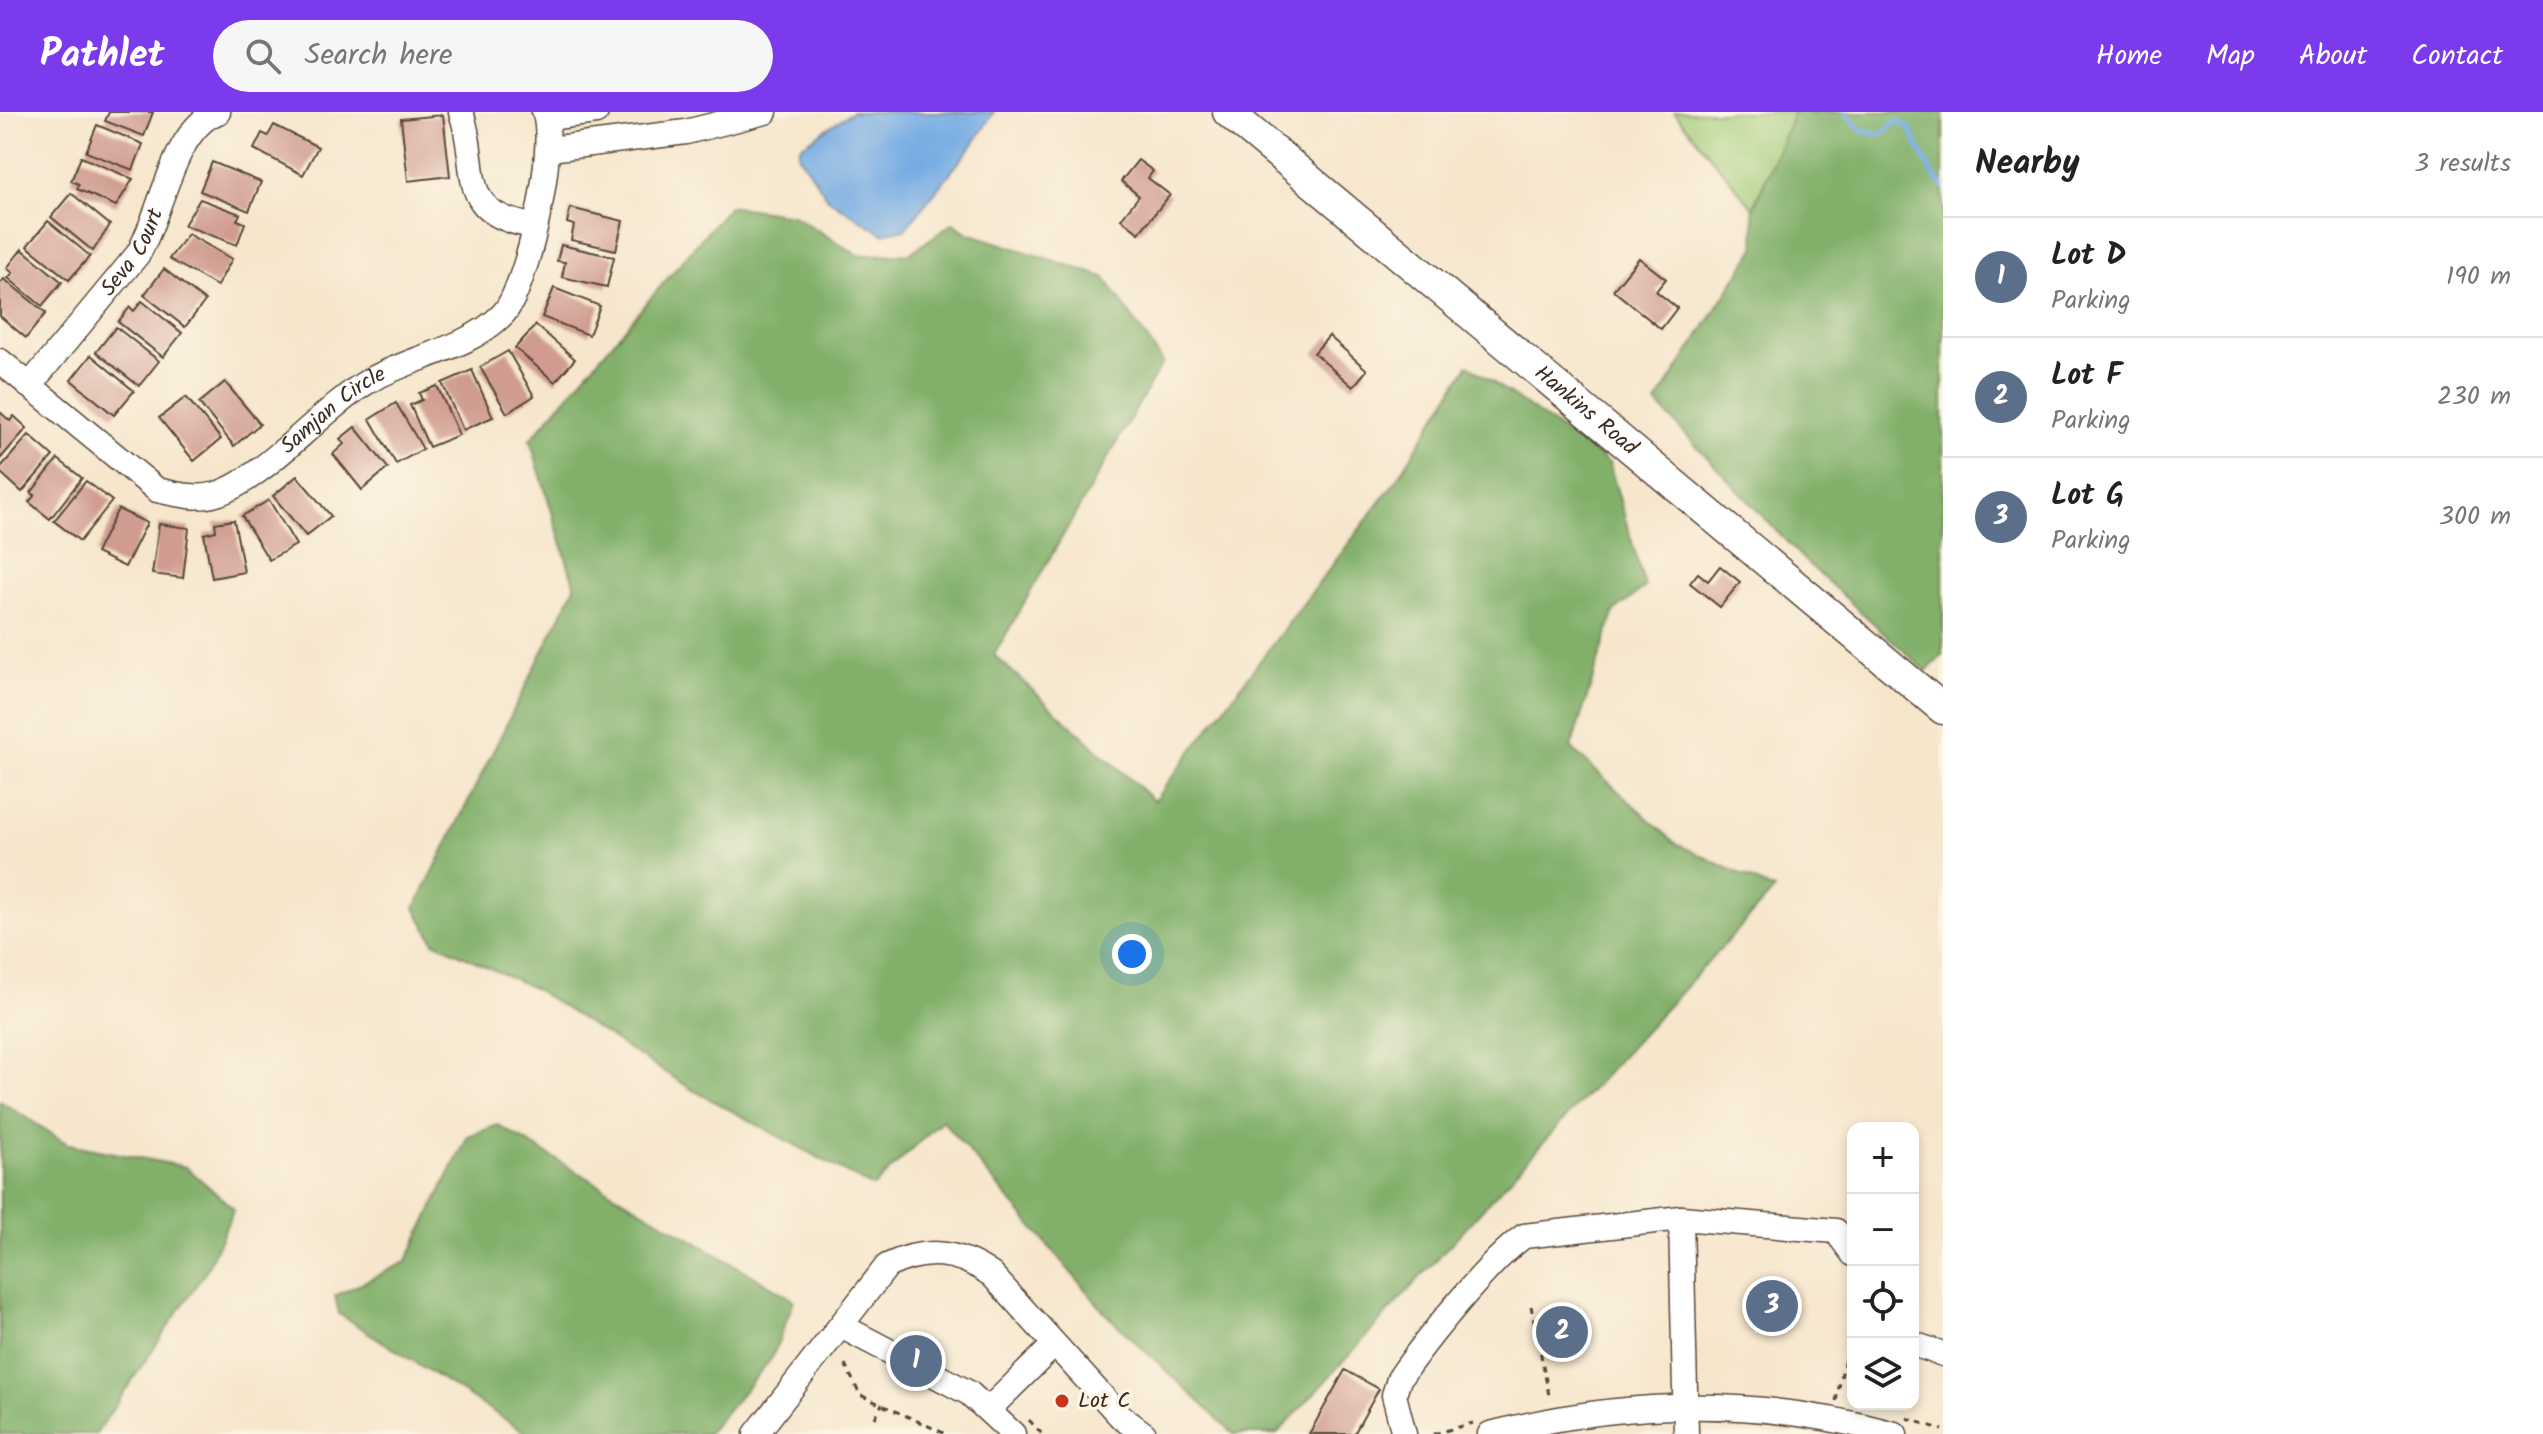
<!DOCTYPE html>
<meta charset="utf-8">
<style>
:root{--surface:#fff;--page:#f6f6f6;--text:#222;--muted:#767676;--line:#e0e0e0;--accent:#7c3aed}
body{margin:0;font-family:Kalam,sans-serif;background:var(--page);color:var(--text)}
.controls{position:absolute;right:24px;bottom:24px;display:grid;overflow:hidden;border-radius:16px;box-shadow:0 4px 12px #0003}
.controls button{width:72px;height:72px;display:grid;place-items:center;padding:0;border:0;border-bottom:2px solid var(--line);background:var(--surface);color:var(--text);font:40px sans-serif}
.you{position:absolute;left:1132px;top:842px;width:28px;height:28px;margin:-20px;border:6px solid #fff;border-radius:50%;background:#1a73e8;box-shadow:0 0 0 12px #1a73e833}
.badge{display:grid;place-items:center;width:52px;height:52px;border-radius:50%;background:var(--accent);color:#fff;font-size:26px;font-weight:700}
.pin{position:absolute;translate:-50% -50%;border:4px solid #fff;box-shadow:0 2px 8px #0006}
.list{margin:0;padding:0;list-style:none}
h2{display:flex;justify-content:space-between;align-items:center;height:104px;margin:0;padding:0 32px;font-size:34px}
h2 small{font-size:26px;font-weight:400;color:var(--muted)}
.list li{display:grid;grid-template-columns:52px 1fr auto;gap:24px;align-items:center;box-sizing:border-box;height:120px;padding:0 32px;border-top:2px solid var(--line)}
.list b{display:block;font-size:30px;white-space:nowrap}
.list p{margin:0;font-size:26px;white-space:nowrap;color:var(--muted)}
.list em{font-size:26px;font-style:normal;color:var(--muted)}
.icon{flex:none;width:44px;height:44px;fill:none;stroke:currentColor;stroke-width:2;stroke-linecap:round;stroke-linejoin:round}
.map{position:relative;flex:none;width:1943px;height:1322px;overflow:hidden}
header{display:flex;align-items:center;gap:48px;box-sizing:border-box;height:112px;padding:0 40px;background:var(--accent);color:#fff}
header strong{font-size:38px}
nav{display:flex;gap:44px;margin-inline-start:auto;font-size:28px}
.search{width:560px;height:72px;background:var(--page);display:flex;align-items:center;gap:20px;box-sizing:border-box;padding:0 28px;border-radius:44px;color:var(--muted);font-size:30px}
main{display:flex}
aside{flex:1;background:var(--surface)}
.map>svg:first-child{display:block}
.green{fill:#a3cd7a;stroke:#6f7c4c;stroke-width:2}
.forest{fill:#82b06a;stroke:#5e6d44;stroke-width:2}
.water{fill:#75abe3;stroke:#586a80;stroke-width:2}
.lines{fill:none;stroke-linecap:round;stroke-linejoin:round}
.stream{stroke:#75abe3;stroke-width:5}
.building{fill:#d09c91}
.minor-casing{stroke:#574638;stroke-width:27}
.major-casing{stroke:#574638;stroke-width:33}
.path{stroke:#574638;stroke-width:3;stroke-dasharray:6 6;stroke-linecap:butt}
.minor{stroke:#fff;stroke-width:24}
.major{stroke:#fff;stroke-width:30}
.poi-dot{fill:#c8321e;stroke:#fcf5e5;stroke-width:3}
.labels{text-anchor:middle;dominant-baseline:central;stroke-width:7;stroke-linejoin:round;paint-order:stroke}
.street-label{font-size:22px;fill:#3b2a1e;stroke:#fcf5e5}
.poi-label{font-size:22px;fill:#3b2a1e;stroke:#fcf5e5;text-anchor:start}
</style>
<header>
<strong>Pathlet</strong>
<div class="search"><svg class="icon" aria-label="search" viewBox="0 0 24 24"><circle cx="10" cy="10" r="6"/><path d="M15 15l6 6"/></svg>Search here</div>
<nav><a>Home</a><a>Map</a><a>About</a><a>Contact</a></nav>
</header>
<main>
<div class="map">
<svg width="1943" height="1322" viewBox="0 0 1943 1322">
<rect width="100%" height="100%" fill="#fcf5e5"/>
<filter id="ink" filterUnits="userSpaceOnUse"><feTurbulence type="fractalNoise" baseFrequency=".0125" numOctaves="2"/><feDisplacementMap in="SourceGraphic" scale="16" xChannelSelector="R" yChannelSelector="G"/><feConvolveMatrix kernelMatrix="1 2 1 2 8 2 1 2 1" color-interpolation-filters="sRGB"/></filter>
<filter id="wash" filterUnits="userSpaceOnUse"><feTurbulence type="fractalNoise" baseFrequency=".006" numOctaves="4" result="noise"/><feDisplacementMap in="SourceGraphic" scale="32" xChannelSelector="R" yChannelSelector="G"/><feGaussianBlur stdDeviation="1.8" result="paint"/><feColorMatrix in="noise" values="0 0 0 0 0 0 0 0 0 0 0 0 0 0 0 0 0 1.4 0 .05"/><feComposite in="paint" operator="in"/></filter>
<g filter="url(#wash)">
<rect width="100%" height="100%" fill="#f6e6cc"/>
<polygon class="green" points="1674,0 1794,0 1753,96"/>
<g class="forest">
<polygon points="1794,0 1943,0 1943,543 1926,559 1805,449 1656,291 1755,136 1753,97"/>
<polygon points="729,94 793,103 858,143 909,142 953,111 968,121 1104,165 1163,250 994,543 1154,689 1396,369 1468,253 1609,351 1645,475 1614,500 1571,636 1675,731 1774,778 1277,1322 1234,1322 1107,1203 942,1008 873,1075 691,977 533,876 434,830 415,796 575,475 530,328"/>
<polygon points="0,989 68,1032 186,1055 234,1097 207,1157 96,1322 0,1322"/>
<polygon points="498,1013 794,1188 772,1246 707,1322 528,1322 339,1202 335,1184 406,1150 468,1024"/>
</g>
<polygon class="water" points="852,0 994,0 972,34 905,117 883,122 828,87 798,42 801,34"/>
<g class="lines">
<polyline class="stream" points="1845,0 1861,18 1880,23 1896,9 1908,14 1933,63 1943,74"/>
</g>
<g id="blocks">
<g class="building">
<polygon points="109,0 153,0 144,24 105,9"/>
<polygon points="443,3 450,64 408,69 401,7"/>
<polygon points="97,13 143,32 133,58 86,40"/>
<polygon points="274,13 318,35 303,63 254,37 262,21 268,24"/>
<polygon points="81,45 133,67 116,94 77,77 79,72 71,69"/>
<polygon points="1138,48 1153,59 1148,66 1170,83 1139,121 1121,107 1139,84 1121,69"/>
<polygon points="212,50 261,70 249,99 200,79"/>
<polygon points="71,81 110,113 93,139 51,105"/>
<polygon points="200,87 240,102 237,108 245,111 237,133 184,113"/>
<polygon points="570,96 623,109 616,138 571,128 574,113 567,111"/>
<polygon points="48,109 90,144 69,168 27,134"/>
<polygon points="188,122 232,147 217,174 169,147"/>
<polygon points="561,133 614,145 607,175 562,165 565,150 557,149"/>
<polygon points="22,137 62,170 42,194 8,166 13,161 7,156"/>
<polygon points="1639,146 1666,167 1656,179 1677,196 1661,217 1613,178"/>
<polygon points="164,157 205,189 185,215 144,183"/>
<polygon points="4,167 46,201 26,226 0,204 0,172"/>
<polygon points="554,176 600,194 589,223 542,205"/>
<polygon points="142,189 182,221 163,245 118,210 130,195 134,199"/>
<polygon points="536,213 575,247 555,270 515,236"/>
<polygon points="116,215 159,249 139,274 96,240"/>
<polygon points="1329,224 1367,258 1353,275 1314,241"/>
<polygon points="508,239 534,284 507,301 480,255"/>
<polygon points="91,243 134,279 114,303 71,268"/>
<polygon points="472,258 493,305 463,318 442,271"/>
<polygon points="225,270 260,312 234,334 199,291"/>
<polygon points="437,274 459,323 429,335 410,293 422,288 419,281"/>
<polygon points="186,285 221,327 194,349 159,306"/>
<polygon points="396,291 423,337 396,352 370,307"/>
<polygon points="0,300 10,309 14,304 27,316 0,347"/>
<polygon points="355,315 388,356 362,378 333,342 344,332 340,327"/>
<polygon points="29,323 53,344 22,380 0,360 0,356"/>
<polygon points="58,347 82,366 50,407 29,390 35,383 31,381"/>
<polygon points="297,364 331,404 306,424 273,384"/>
<polygon points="86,369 112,389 80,429 54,409"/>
<polygon points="269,388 296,433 269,448 242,404"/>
<polygon points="118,397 147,411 125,455 96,441"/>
<polygon points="234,408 244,460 212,466 204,422 216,419 215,411"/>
<polygon points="159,412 189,416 183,466 152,462"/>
<polygon points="1720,454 1740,470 1720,495 1690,471 1698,461 1708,469"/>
<polygon points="1345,1258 1379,1277 1354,1322 1309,1322"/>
</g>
</g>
</g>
<g filter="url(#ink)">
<use href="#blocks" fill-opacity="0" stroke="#574638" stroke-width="2"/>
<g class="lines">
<defs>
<g id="minor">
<path d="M461 0C481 57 453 102 534 114"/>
<polyline points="547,6 596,0"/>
<polyline points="550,37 686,20 765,0"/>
<path id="s1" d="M0 249 157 378C175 382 198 388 216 382 262 369 322 297 367 270 409 245 467 238 502 203 527 179 558 33 544 0"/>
<path id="s2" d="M29 274 138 142C162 102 173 16 218 0"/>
<polyline points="1681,1106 1686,1322"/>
<polyline points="841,1214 969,1281 1013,1322"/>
<polyline points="1913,1232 1943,1242"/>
<polyline points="989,1297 1054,1233"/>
<path d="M756 1322 887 1154C925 1136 957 1138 992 1163L1121 1305 1144 1322"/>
<path d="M1404 1322 1394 1283 1399 1267C1424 1230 1489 1149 1524 1124L1681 1106 1836 1119 1853 1142"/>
<path d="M1490 1322C1624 1287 1761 1285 1895 1322"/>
</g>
<g id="major">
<path id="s3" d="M1228 0 1943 597"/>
</g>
</defs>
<use href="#minor" class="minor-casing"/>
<use href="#major" class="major-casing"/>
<g class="path">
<polyline points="1531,1194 1550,1288"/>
<polyline points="845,1252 860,1283 946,1322"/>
<polyline points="1836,1289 1853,1209"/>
<polyline points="875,1306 882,1292"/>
<polyline points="1907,1306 1943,1318"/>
<polyline points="1029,1308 1042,1322"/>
<polyline points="1434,1322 1473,1311"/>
</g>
<use href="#minor" class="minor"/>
<use href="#major" class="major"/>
</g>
</g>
<circle class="poi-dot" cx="1062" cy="1289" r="8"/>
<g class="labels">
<g class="street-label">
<text stroke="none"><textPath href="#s2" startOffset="170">Seva Court</textPath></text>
<text stroke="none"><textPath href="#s3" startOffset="466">Hankins Road</textPath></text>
<text stroke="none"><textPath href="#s1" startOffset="408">Samjan Circle</textPath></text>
</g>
<g class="poi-label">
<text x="1078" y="1289">Lot C</text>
</g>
</g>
</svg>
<div class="controls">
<button>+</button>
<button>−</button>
<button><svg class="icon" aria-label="locate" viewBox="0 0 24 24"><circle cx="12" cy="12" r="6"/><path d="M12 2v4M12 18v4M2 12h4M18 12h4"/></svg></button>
<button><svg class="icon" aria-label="layers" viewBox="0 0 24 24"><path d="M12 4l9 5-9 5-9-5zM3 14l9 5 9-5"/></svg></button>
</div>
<div class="you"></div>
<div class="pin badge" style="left:916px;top:1249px;background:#5c6f8a">1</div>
<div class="pin badge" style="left:1562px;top:1220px;background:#5c6f8a">2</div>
<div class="pin badge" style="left:1772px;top:1194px;background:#5c6f8a">3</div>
</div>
<aside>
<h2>Nearby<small>3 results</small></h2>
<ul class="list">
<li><span class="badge" style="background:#5c6f8a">1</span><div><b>Lot D</b><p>Parking</p></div><em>190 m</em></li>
<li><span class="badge" style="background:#5c6f8a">2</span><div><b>Lot F</b><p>Parking</p></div><em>230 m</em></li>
<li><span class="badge" style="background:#5c6f8a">3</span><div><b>Lot G</b><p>Parking</p></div><em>300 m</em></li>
</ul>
</aside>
</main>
